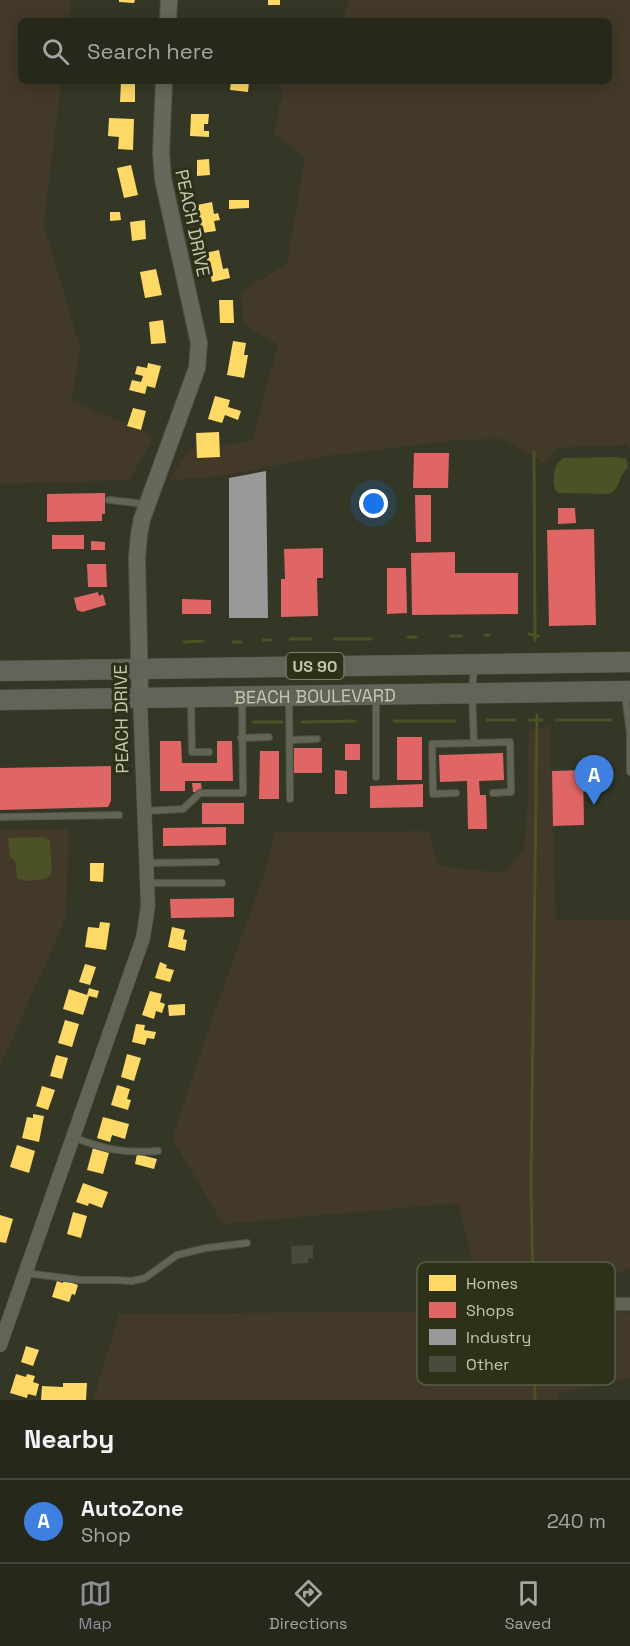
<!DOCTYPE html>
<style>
:root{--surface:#27281c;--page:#2f3025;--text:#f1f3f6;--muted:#a4a6a3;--line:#43443b;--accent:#8c9099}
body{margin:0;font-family:"Space Grotesk",sans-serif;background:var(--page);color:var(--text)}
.you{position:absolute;left:374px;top:504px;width:21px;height:21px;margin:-15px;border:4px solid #fff;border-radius:50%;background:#1a73e8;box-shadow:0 0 0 9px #1a73e833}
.badge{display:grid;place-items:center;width:39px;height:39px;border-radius:50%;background:var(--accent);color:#fff;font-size:20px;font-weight:700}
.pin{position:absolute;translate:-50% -50px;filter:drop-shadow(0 2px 3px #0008)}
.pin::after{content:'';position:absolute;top:32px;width:21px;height:18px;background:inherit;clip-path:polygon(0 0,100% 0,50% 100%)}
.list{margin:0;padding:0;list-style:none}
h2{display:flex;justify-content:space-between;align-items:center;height:78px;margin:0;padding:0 24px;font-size:26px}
h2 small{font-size:20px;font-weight:400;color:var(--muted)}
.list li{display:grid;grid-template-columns:39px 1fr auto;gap:18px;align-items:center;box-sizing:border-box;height:84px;padding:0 24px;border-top:2px solid var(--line)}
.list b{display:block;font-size:22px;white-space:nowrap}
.list p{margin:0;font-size:20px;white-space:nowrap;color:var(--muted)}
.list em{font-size:20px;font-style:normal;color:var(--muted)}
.icon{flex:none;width:33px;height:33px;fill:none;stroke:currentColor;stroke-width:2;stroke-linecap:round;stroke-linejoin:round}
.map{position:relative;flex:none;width:630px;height:1400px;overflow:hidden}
.search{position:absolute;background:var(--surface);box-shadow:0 3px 15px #0003;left:18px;right:18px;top:18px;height:66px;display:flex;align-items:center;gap:15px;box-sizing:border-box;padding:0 21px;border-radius:9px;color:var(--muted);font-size:22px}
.sheet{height:162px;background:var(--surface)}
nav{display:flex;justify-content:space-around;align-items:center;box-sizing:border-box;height:84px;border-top:2px solid var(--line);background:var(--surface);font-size:16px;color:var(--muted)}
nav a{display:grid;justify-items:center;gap:3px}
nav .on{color:var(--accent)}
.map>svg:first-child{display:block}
.green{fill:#433928}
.water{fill:#4c5226}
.homes{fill:#ffd966}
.shops{fill:#e06666}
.industry{fill:#999}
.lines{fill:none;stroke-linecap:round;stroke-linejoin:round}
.stream{stroke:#4c5226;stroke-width:3}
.building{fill:#484b3c}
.service-casing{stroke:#515346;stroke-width:8}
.minor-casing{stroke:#515346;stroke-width:14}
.tertiary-casing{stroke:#515346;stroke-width:15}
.secondary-casing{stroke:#515346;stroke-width:18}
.trunk-casing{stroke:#525445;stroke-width:21}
.service{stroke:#626456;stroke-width:6}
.minor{stroke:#626456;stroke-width:12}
.tertiary{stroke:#626456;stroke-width:14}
.secondary{stroke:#65685a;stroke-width:16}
.trunk{stroke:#62645a;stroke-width:20}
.labels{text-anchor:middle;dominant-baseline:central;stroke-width:6;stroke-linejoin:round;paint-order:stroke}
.shield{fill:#2d3119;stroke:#969b81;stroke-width:1.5}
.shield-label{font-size:16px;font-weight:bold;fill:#c3c8ae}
.street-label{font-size:18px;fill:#c3c8ae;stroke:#2d3119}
.key{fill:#2d3119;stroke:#5a5e46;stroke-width:1.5}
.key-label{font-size:16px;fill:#c3c8ae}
</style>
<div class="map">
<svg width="630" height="1400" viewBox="0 0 630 1400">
<rect width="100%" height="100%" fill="#343626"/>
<g class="green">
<polygon points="0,0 71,0 69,21 21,21 21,81 61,81 44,225 80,348 72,401 154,436 130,480 0,484"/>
<polygon points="349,0 630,0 630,449 626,445 556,448 545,463 501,439 456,440 319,457 226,475 169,481 189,450 252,441 278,345 243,324 242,291 287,264 305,157 274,134 283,88 273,81 609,81 609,21 336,21 343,18"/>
<polygon points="550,725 556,920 630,920 630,1268 591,1283 586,1309 630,1313 630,1378 557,1394 557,1400 93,1400 119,1314 449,1311 484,1304 458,1203 223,1224 172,1138 207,1033 267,866 275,832 429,831 438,866 505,873 524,848 529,789 528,732"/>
<polygon points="69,829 66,918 0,1066 0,830"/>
</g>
<g class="water">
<path d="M617 457 626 459 628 464 627 469C617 477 621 490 608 494L559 493 556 491C552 480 553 465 563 458Z"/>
<polygon points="42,837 50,841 52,872 46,879 24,881 17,878 15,861 10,857 8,838"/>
</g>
<g class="homes">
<polygon points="119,0 135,0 134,3 119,2"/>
<rect x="268" y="0" width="12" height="5"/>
<polygon points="197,18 210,18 210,21 196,21"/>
<polygon points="121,81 135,81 135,102 120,102"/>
<polygon points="231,81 249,81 248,92 230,90"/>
<polygon points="191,114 209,114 208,124 204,124 204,131 209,131 209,137 190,136"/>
<polygon points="109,118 134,119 133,150 118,149 119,137 108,136"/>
<polygon points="209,159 210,175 197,176 197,160"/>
<polygon points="131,165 138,195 124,198 117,168"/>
<polygon points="229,200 249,200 249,208 229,209"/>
<polygon points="212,202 214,214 218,213 220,220 214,221 216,231 202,233 197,205"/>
<polygon points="110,212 120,212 121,220 110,221"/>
<polygon points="145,220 146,239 132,241 130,222"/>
<polygon points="219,250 223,269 228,268 230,278 212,282 205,253"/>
<polygon points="156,269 162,295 145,298 140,272"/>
<polygon points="219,300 233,300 234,323 220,323"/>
<polygon points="163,320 166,343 151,344 149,322"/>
<polygon points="233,341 246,343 244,355 248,355 244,378 227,375"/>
<polygon points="148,363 161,366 155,388 147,386 145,394 129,390 132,380 141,382 143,376 135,374 137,366 147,368"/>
<polygon points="215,396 230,400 228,407 241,411 238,420 225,415 222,423 208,419"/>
<polygon points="133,408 146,411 141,430 127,426"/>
<polygon points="219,432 220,457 197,458 196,433"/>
<polygon points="90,863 104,863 103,882 90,881"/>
<polygon points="100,922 110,923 106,950 85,947 88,927 99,928"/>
<polygon points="172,927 185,930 183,939 187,940 185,951 168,947"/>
<polygon points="160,962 167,965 166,968 174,970 170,982 155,978"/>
<polygon points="85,964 96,967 90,985 79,982"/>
<polygon points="89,988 99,991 97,998 89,996 83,1015 63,1009 69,989 87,995"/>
<polygon points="150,991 162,994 160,1002 165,1004 162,1013 156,1011 154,1019 142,1015"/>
<polygon points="185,1004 185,1015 169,1016 168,1005"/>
<polygon points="65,1020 79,1024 72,1047 58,1043"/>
<polygon points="136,1024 145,1025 144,1030 156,1032 154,1039 147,1038 145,1045 132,1042"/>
<polygon points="127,1054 141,1058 134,1081 121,1077"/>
<polygon points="56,1055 68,1058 62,1079 50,1076"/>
<polygon points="117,1085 130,1089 127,1099 131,1100 128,1110 111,1105"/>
<polygon points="42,1086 55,1090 48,1110 36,1106"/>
<polygon points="33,1114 44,1116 39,1142 22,1138 27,1117 33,1118"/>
<polygon points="103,1117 129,1124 125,1139 112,1135 110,1142 97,1138"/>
<polygon points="17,1145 35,1151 29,1173 10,1167"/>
<polygon points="93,1148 109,1153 103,1174 87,1170"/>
<polygon points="137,1154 157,1159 154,1169 135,1164"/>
<polygon points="83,1183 108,1192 102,1208 89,1203 88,1206 76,1202"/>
<polygon points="73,1212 87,1216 81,1238 67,1234"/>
<polygon points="0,1215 13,1219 6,1243 0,1242"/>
<polygon points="64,1280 78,1285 75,1295 72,1294 69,1302 52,1297 57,1281 63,1283"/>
<polygon points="26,1346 39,1350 33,1366 21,1362"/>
<polygon points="16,1374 26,1377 27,1374 35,1376 33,1382 39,1384 36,1396 28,1394 27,1398 10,1393"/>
<polygon points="63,1383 87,1383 86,1400 41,1400 42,1386 63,1387"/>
</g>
<g class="shops">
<polygon points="414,453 449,453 448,488 413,488"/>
<polygon points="105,493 105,514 102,514 102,521 47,522 47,494"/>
<polygon points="415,495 431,495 431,542 416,542"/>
<polygon points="558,508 575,508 576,523 558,524"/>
<polygon points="594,529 596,625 549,626 547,530"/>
<rect x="52" y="535" width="32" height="14"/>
<polygon points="91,541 105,542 105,550 91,550"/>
<polygon points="323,548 323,578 317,578 318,616 281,617 281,579 285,579 284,549"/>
<polygon points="455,552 455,573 518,573 518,614 412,615 411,553"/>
<polygon points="87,564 106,564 107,587 88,587"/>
<polygon points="387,568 406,568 407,613 387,614"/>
<polygon points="98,592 99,596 103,594 106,605 82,612 77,610 74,598"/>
<polygon points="182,599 211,600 211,614 182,614"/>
<rect x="397" y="737" width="25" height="43"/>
<polygon points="160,741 181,741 182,763 217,763 217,741 232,741 233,781 185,781 185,791 160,791"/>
<rect x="345" y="744" width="15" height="16"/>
<rect x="294" y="748" width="28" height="25"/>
<polygon points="260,751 279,751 279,799 259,799"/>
<polygon points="503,753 504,780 479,781 480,795 486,795 487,829 468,829 467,781 440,782 439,755"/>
<polygon points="111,766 111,801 108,807 0,810 0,768"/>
<polygon points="335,770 347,771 347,794 335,794"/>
<polygon points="583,770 584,825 553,826 552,771"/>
<polygon points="192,783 201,783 202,792 193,792"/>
<polygon points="423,784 423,807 370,808 370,786"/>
<rect x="202" y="803" width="42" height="21"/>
<polygon points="226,827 226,845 163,846 163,828"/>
<polygon points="234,898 234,917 171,918 170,899"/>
</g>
<polygon class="industry" points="266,471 268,618 229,618 229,478"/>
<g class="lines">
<g class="stream">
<polyline points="534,452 535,640"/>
<polyline points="529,634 539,636"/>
<polyline points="485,635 489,635"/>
<polyline points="450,636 462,636"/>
<polyline points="408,637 416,637"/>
<polyline points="290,639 311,639"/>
<polyline points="334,639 371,639"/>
<polyline points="263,640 271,640"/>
<polyline points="184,642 203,641"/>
<polyline points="233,642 241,642"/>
<polyline points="487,720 515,720"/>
<polyline points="529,720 542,720"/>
<polyline points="556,720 611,720"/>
<polyline points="394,721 455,721"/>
<polyline points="253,722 282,722"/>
<polyline points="302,722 355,721"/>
<polyline points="535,1400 531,1184 537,715"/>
</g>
</g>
<polygon class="building" points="313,1245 313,1258 308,1259 308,1263 292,1264 291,1246"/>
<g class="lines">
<defs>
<g id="service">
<polyline points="109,500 146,504"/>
<polyline points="625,695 630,733 630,772"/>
<polyline points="376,698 376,777"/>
<polyline points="289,699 290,799"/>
<polyline points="191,701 192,752 209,752"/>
<polyline points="241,738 269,737"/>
<polyline points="290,740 317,739"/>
<polyline points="474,743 510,742 511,792 493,793"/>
<polyline points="456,793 433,794 432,744 474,743 472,693 474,666"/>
<polyline points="145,811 183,809 200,793 243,793 242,700"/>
<polyline points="0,817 119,815"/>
<polyline points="146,863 216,862"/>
<polyline points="147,883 222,883"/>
<path d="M73 1137C105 1150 124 1153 158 1151"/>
<polyline points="25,1273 81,1280 115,1280 132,1281 145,1278 177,1255 206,1248 247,1243"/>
</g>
<polyline id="minor" points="605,1304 630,1304"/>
<polyline id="tertiary" points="0,1345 143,938 148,906 140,698"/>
<g id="secondary">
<polyline points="168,21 169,0"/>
<polyline points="140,698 137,558 139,535 142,519 197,368 199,343 163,179 161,153 164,81"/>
</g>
<g id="trunk">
<polyline points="0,671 630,662"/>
<path id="s1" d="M0 700 630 691"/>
</g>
</defs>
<use href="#service" class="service-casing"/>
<use href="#minor" class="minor-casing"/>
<use href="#tertiary" class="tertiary-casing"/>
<use href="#secondary" class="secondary-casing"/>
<use href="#trunk" class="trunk-casing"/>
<use href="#service" class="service"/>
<use href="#minor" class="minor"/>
<use href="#tertiary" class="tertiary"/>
<use href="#secondary" class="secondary"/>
<use href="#trunk" class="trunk"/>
</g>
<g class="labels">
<rect class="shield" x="286.5" y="653" width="57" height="26" rx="4.5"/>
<g class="shield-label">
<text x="315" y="666">US 90</text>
</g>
<g class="street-label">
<text transform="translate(193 223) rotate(78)">PEACH DRIVE</text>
<text stroke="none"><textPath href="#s1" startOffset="315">BEACH BOULEVARD</textPath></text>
<text transform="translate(121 719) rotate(-91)">PEACH DRIVE</text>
</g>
</g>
<rect x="417" y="1262" width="198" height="123" rx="9" class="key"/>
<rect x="429" y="1275" width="27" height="16" fill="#ffd966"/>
<rect x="429" y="1302" width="27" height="16" fill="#e06666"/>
<rect x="429" y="1329" width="27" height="16" fill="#999"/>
<rect x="429" y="1356" width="27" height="16" fill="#484b3c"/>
<g class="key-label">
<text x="466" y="1289">Homes</text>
<text x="466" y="1316">Shops</text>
<text x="466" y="1343">Industry</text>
<text x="466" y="1370">Other</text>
</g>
</svg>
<div class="you"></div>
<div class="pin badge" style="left:594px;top:805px;background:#3f7fe0">A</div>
<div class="search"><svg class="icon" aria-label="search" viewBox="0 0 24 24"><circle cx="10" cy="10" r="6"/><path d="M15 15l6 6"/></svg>Search here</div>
</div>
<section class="sheet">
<h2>Nearby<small></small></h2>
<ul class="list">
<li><span class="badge" style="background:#3f7fe0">A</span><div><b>AutoZone</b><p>Shop</p></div><em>240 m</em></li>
</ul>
</section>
<nav>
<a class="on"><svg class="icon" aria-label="map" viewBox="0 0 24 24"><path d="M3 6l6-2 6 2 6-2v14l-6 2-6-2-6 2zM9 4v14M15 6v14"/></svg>Map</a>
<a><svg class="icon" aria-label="directions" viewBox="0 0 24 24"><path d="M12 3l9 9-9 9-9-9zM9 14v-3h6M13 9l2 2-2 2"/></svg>Directions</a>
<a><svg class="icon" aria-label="saved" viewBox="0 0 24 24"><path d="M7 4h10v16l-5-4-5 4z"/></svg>Saved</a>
</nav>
